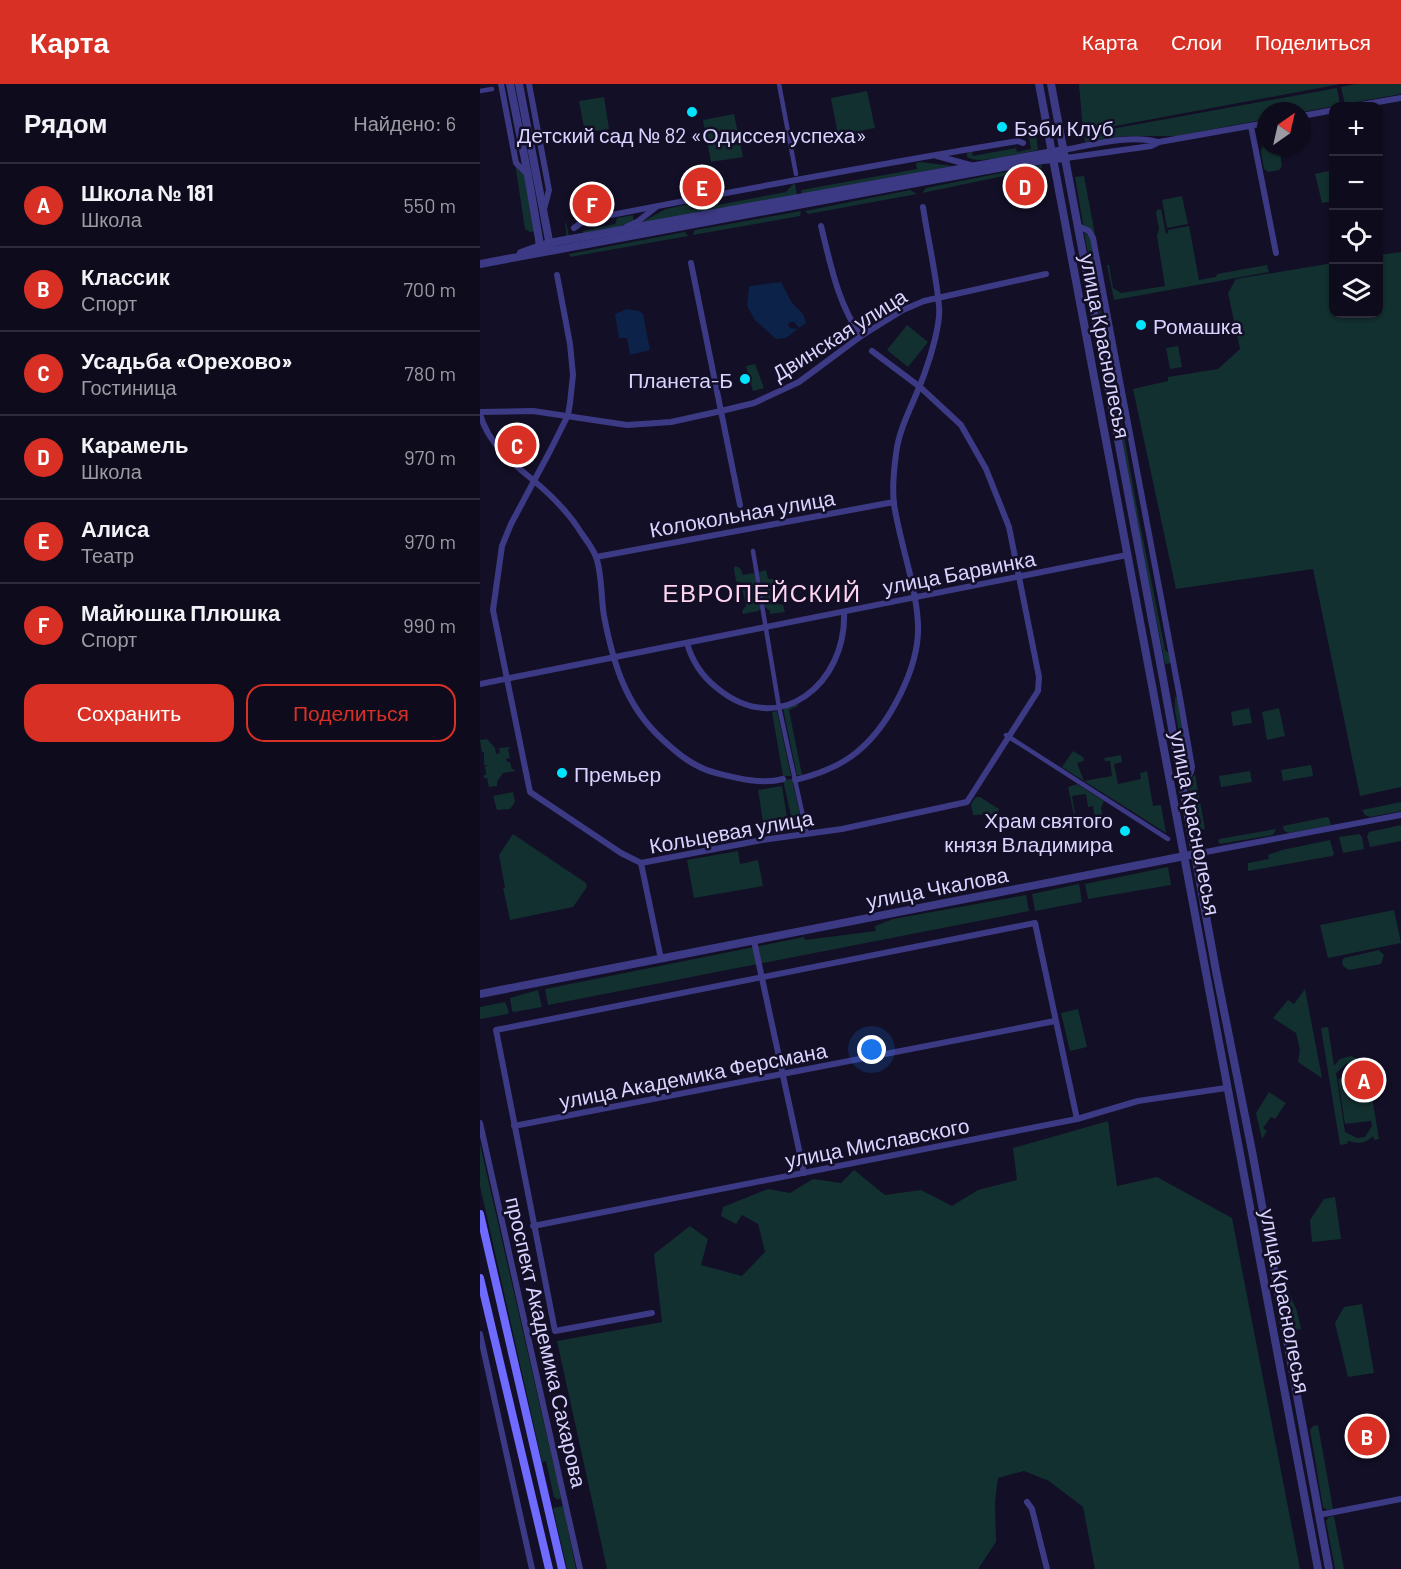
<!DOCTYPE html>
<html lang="ru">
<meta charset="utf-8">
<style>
:root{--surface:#0e0b1c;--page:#1c1929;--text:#f1f3f6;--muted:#9b9ba3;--line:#2e2b3b;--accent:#d93025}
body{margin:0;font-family:Barlow,sans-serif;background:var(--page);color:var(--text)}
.controls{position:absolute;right:18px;top:18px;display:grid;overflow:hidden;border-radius:12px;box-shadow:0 2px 4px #0004}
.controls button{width:54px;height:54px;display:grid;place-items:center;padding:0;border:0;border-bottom:2px solid var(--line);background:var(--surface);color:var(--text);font:30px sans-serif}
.compass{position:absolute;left:777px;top:18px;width:54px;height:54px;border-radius:50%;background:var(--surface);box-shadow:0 2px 4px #0004;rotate:34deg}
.you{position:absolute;left:392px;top:966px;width:21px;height:21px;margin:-15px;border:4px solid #fff;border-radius:50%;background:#1a73e8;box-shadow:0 0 0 9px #1a73e833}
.badge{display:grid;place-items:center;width:39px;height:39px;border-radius:50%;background:var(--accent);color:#fff;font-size:20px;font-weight:700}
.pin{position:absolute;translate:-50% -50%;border:3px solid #fff;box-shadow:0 2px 6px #0006}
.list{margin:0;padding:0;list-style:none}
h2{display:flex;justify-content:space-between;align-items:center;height:78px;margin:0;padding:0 24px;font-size:26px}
h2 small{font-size:20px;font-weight:400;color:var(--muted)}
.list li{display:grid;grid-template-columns:39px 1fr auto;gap:18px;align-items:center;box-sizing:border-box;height:84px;padding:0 24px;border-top:2px solid var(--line)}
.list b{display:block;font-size:22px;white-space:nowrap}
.list p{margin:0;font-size:20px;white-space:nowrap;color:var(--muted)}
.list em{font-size:20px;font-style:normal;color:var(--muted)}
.actions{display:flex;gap:12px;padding:18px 24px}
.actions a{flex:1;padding:14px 0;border:2px solid var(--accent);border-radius:18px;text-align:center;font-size:21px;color:var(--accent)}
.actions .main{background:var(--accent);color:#fff}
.icon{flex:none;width:33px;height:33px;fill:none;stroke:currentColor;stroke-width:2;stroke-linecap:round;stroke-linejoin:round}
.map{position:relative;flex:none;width:921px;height:1485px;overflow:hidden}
header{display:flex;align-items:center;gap:36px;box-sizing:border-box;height:84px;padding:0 30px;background:var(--accent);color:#fff}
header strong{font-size:28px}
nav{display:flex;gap:33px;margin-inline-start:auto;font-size:21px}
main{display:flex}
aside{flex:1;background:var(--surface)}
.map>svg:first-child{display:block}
.green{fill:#12302f;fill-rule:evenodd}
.water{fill:#0c2248}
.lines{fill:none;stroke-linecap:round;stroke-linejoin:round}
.pedestrian{stroke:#3d3a85;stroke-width:4.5}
.minor{stroke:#3d3a85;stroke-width:6}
.tertiary{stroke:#3d3a85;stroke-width:8}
.secondary{stroke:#6f6bff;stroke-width:8}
.poi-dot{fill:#00e5ff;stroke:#130f26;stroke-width:2}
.labels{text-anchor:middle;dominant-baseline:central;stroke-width:5;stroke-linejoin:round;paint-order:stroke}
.poi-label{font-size:21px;fill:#d9d4ff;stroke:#130f26;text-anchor:start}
.street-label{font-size:21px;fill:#d9d4ff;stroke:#130f26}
.quarter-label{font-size:24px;letter-spacing:1.5px;fill:#ffd6f0;stroke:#130f26}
</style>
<header>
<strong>Карта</strong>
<nav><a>Карта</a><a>Слои</a><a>Поделиться</a></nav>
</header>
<main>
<aside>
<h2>Рядом<small>Найдено: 6</small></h2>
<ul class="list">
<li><span class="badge">A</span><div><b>Школа № 181</b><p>Школа</p></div><em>550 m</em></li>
<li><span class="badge">B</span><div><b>Классик</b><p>Спорт</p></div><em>700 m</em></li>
<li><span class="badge">C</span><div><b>Усадьба «Орехово»</b><p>Гостиница</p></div><em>780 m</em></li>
<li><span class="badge">D</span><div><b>Карамель</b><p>Школа</p></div><em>970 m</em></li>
<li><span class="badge">E</span><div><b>Алиса</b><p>Театр</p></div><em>970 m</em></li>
<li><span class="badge">F</span><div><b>Майюшка Плюшка</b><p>Спорт</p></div><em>990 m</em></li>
</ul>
<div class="actions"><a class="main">Сохранить</a><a>Поделиться</a></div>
</aside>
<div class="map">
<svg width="921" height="1485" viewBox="0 0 921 1485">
<rect width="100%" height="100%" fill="#130f26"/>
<g class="green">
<polygon points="599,0 861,0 603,48"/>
<polygon points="876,0 921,0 921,10 865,20 861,3"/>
<polygon points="857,4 860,21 822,28 786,27 786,35 697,52 646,52 605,58 604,50"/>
<polygon points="387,7 395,44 358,51 351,14"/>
<polygon points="124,13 129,45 105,49 99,17"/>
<polygon points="254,30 263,73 231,78 223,36"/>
<path d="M556 50 558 66C543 68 498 82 487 73V69L492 67 493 72 536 64 537 68 551 65 549 54 546 52Z"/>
<polygon points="786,60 786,63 799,63 802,82 799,86 788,88 784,85 781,67 783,61"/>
<polygon points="440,78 473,82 322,110 321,106 437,85 436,79"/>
<polygon points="35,79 39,87 45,91 55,147 50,148 45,145"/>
<polygon points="561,81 562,84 442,109 446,104"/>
<polygon points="853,86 853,117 842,119 835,90"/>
<polygon points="604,92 615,150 614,151 603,140 595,93"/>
<polygon points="315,100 317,111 156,141 186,125 209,120 211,126 306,108 312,101"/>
<polygon points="430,106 437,110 328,130 325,127"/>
<polygon points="702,112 708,140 687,144 682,116"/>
<polygon points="681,125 686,150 688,149 688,146 709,142 719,196 736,193 737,190 787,181 789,188 634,216 627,181 629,181 633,204 641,209 685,202 677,152 679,145 676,129 677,126"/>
<polygon points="321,127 320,132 213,151 215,146"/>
<polygon points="153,131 154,137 126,147 87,154 85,139 86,139 89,152 103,149 103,147 135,140 137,134"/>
<polygon points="205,148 208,152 90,173 89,170"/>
<polygon points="604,148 611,154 616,179 613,181 659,435 685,566 689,569 691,579 685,580 657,436"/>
<polygon points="921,168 921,703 880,712 833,485 696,505 653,305 688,297 688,293 738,285 760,265 748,209 756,195 853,179 854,230 898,230 899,171"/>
<polygon points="427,241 448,258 428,283 407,266"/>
<polygon points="698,262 702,283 690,285 686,264"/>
<polygon points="275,280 284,304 273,307 266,282"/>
<polygon points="255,482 260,484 263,491 274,489 281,524 278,527 263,530 262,527 266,522 261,499 256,497 254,485"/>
<polygon points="286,486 288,495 294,495 298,520 303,521 305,528 290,530 290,527 285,523 279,488"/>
<polygon points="695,613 697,613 710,681 707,691 695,627"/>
<polygon points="317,619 318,622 309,626 322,691 317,691 303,624"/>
<polygon points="769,624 772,639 753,642 751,628"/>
<polygon points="799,624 805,652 787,656 782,628"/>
<polygon points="297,627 311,692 303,692 292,628"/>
<polygon points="7,655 15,664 16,670 20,669 19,664 30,663 31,664 28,665 30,674 26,675 27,678 30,678 32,685 36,687 23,689 17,698 17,702 9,703 7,694 4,694 4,691 6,691 5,682 10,681 4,681 4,668 2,668 0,656"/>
<polygon points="593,667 603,673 604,677 597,679 604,697 632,692 630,677 625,677 624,674 641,671 642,678 634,680 638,700 661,695 660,689 667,687 673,722 681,721 686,749 582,683"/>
<polygon points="831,681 833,692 803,697 801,686"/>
<polygon points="770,687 772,698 741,703 739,692"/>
<path d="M715 690 725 745 716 746C713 729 701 704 715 690Z"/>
<polygon points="312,695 322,740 313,741 303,696"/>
<polygon points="597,700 624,717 621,724 624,739 616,740 613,722 608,723 606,710 592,712 595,730 594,731 588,703"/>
<polygon points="302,702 307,734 283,738 278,706"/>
<polygon points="33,708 35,718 30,725 17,726 13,712"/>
<polygon points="496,713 500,713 519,725 517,730 493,731 491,720"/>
<polygon points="921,718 921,727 890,733 885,731 882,726"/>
<polygon points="847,733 849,734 851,741 809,749 804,747 803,742"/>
<polygon points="921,741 921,757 890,763 887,752 889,748"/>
<polygon points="796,745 793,751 740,760 738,757 739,755"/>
<polygon points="33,750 106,799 107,803 93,823 30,836 23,804 25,804 19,771"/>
<polygon points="879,750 882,753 884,765 863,769 859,753"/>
<polygon points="850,756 854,770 852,772 768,787 768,779 789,775 788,771 802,766"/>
<polygon points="258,767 260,780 278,776 283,802 214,814 207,776"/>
<polygon points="688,783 691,801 608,815 605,800"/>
<polygon points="599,800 602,818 555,827 552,810"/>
<polygon points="546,811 549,827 68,921 65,905 324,853 325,856 396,847 395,842 413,835"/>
<polygon points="914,826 921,859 848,874 840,841"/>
<polygon points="899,866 904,871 901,880 869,886 863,882 862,877 864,874"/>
<polygon points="825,905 842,994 818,978 820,966 816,949 793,934 808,916 814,920"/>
<polygon points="58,906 62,923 34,928 32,927 30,914"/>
<polygon points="25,918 29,928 28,930 0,935 0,923"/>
<polygon points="598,925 607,963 590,967 581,929"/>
<path d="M848 943 854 982 860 975 871 972 884 978 887 983 899 1055 894 1056 893 1052C885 1060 878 1060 868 1057L867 1060 860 1061 841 944ZM867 979H873L882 982 889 1023 884 991 858 995 865 1040 891 1037 892 1042 885 1053 877 1054 865 1048 856 989Z"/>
<polygon points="789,1008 806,1019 795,1035 791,1033 783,1044 787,1047 782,1055 776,1029"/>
<polygon points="628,1037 637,1102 677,1093 752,1134 820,1485 615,1485 603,1423 569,1397 544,1387 518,1394 515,1417 516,1458 498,1485 127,1485 77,1257 182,1238 174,1170 210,1142 228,1155 221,1181 262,1192 285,1168 278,1140 262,1131 256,1140 241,1132 243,1123 288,1105 310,1109 333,1095 361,1099 374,1086 405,1111 441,1106 472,1122 498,1106 537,1096 533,1064"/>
<polygon points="0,1060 81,1414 78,1416 74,1413 66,1377 62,1378 0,1102"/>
<polygon points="855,1113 861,1155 832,1158 830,1136 844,1115"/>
<polygon points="805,1200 817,1227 821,1245 814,1246 803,1203"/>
<polygon points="882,1220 894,1289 868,1293 855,1239 864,1223"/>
<polygon points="838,1341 853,1425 847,1426 843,1423 830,1346 833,1342"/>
<polygon points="83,1422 96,1485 87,1485 73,1424"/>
<polygon points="854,1432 864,1485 855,1485 846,1437 849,1433"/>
</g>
<g class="water">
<polygon points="301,198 312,219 323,230 326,239 319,244 314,238 310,238 308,241 310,244 318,245 306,254 296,255 275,236 267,222 269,202"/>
<polygon points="147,225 159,227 163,230 170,266 150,271 147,254 139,254 135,230"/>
</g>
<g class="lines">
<g class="pedestrian">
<polyline points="299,0 316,90"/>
<polyline points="0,7 12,5"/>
<polyline points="273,467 299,623 326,746"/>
<polyline points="526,651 688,755"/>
</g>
<g class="minor">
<polyline points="21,0 36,79 48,91"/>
<polyline points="49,0 69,106 64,125"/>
<polyline points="875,22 921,14"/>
<polyline points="822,32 854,26"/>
<polyline points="771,42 796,169"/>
<path d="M584 66C611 61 652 50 678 58"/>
<polyline points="457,72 494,82"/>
<polyline points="586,74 671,62 679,58 786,39"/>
<path d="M341 142C350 178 358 221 381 252"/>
<polyline points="598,142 609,147 613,154 700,614 712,683 711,688 702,703"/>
<polyline points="146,143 157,138 175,124"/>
<path d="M94 144 105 136C249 108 394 81 538 57L543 59"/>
<polyline points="211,179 260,421"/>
<polyline points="77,191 90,260 93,291 90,319 88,331 70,367 31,440 22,462 13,526 50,708 141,769 161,779 282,756 362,745 487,718 558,607 559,593 529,443 506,385 481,341 440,303 392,267"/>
<polyline points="0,328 53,327 147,341 191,338 241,327 274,319 319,298 381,252 423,226 444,217 566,190"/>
<path d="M0 330C8 359 31 378 53 396 71 411 90 430 102 450 107 457 113 465 116 473 122 489 121 514 124 532 133 579 146 623 183 656 199 671 214 683 236 689 256 694 282 701 303 695"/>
<polyline points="116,473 414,418"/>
<path d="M207 559C212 577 223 593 237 604 300 656 367 599 364 528"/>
<polyline points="0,600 647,471"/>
<path d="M315 696C336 691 359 683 377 668 409 642 440 583 438 540 436 500 420 460 414 420 412 404 414 385 416 370 419 342 436 315 445 288 451 272 461 238 459 222 456 189 448 156 443 123"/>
<polyline points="715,770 921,731"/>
<polyline points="161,779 181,875"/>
<polyline points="274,857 324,1089"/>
<polyline points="0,1039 100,1485"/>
<polyline points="34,1042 575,937"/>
<polyline points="53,1142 597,1035 658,1017 746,1004"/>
<polyline points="172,1229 75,1247 16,946 555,839 597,1035"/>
<polyline points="0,1250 52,1485"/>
<polyline points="547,1418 552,1425 567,1485"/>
<polyline points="839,1431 921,1415"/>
</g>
<g class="tertiary">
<polyline points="30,0 48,91 61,167"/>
<polyline points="39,0 70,162"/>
<polyline points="559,0 838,1485"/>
<polyline points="571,0 682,589 736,887 772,1067 849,1485"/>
<polyline points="41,169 69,159 584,66"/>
<polyline points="0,180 436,99 563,76 586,74"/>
<polyline points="0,910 715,770"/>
</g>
<g class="secondary">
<polyline points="0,1130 82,1485"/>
<polyline points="0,1194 69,1485"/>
</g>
</g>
<g class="poi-dot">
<circle cx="212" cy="28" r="6"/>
<circle cx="522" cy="43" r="6"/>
<circle cx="661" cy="241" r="6"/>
<circle cx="265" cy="295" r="6"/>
<circle cx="82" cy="689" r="6"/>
<circle cx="645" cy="747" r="6"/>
</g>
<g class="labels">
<g class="poi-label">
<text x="534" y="43">Бэби Клуб</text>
<text x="212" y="50" text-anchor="middle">Детский сад № 82 «Одиссея успеха»</text>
<text x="673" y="241">Ромашка</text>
<text x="253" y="295" text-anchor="end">Планета-Б</text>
<text x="94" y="689">Премьер</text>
<text x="633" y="735" text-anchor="end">Храм святого<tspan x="633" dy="24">князя Владимира</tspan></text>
</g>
<g class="street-label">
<text transform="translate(359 250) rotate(-32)">Двинская улица</text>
<text transform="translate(626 262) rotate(79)">улица Краснолесья</text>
<text transform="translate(262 429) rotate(-10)">Колокольная улица</text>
<text transform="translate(479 488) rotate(-11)">улица Барвинка</text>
<text transform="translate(716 739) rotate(79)">улица Краснолесья</text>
<text transform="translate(251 747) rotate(-10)">Кольцевая улица</text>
<text transform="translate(457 803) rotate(-11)">улица Чкалова</text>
<text transform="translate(213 991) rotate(-11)">улица Академика Ферсмана</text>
<text transform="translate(397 1058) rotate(-11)">улица Миславского</text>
<text transform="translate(806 1217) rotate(79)">улица Краснолесья</text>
<text transform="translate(67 1258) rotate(77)">проспект Академика Сахарова</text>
</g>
<g class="quarter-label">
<text x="282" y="508">ЕВРОПЕЙСКИЙ</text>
</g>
</g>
</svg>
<div class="controls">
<button>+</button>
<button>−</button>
<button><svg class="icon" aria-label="locate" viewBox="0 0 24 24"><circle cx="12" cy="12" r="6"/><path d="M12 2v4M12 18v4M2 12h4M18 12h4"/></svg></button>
<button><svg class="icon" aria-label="layers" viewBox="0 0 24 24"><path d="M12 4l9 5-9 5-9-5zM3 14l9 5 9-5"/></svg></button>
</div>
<svg class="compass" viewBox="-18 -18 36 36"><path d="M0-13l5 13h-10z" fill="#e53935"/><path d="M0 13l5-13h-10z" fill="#9b9ba3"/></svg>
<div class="you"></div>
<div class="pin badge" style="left:884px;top:996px">A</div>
<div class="pin badge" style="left:887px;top:1352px">B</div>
<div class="pin badge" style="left:37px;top:361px">C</div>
<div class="pin badge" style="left:545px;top:102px">D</div>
<div class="pin badge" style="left:222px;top:103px">E</div>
<div class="pin badge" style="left:112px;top:120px">F</div>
</div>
</main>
